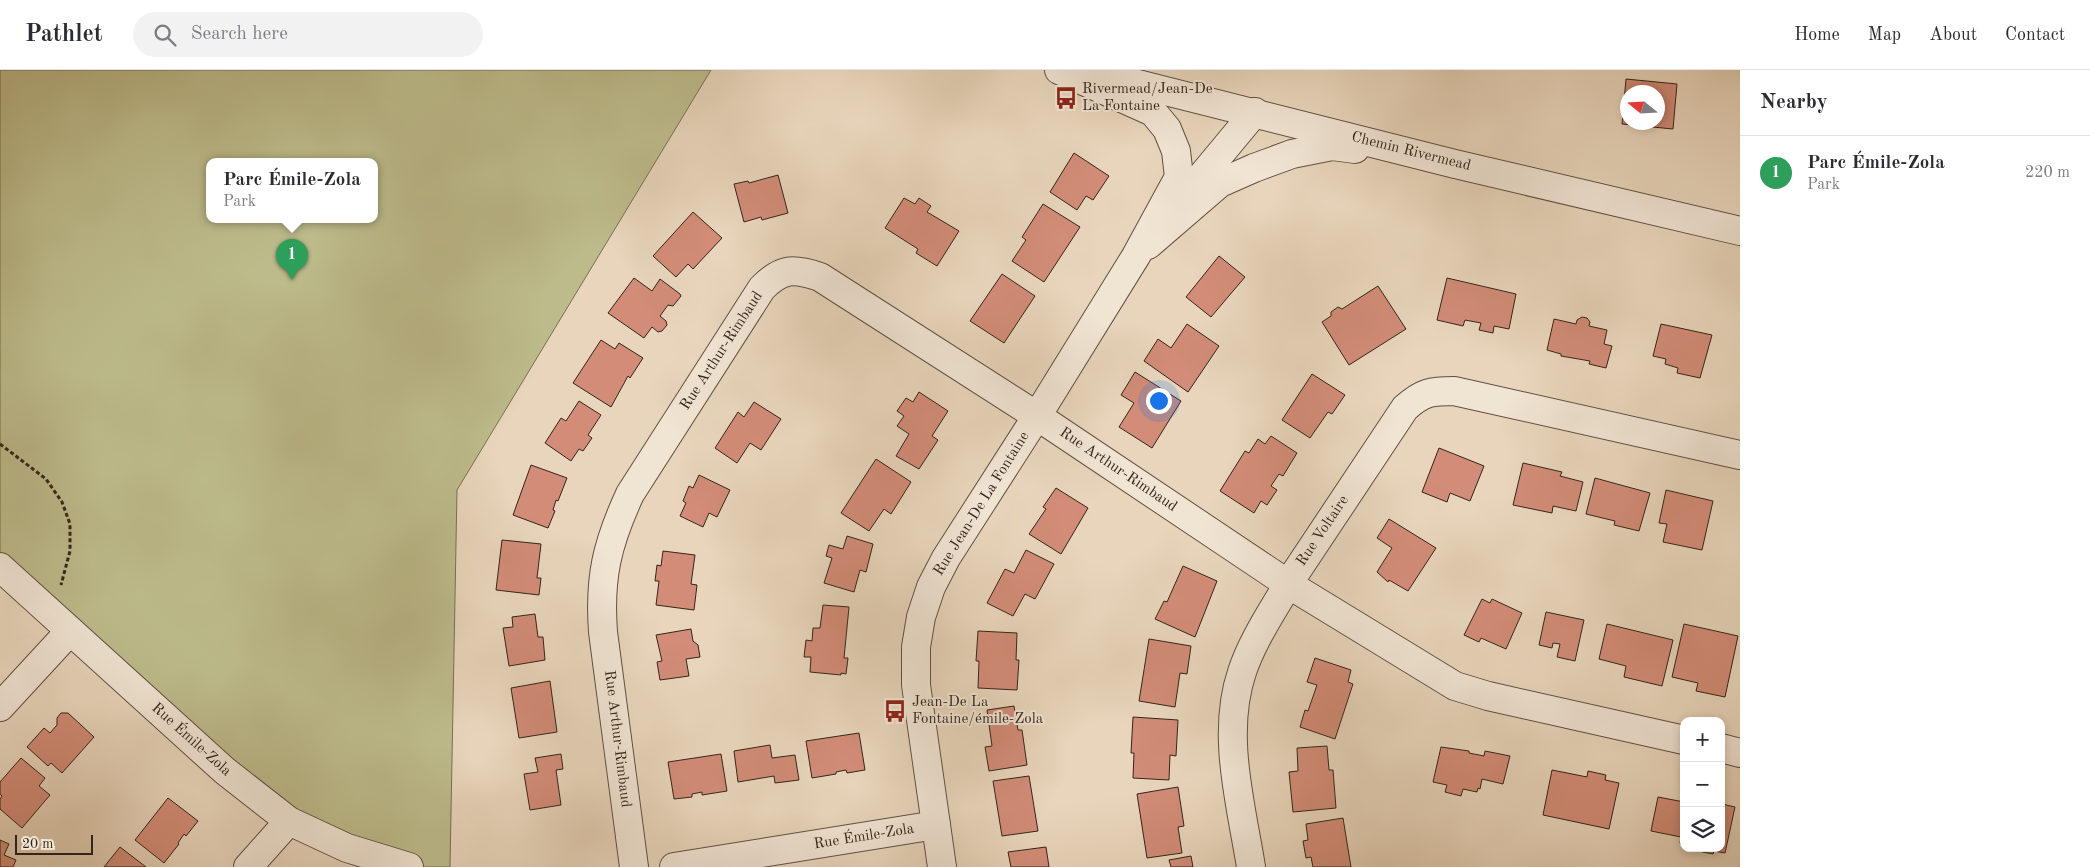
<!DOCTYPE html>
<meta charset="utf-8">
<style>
:root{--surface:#fff;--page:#f2f2f3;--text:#2b2b33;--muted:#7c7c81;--line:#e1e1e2;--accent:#8f2418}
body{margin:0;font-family:"Old Standard TT",serif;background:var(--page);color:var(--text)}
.controls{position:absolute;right:15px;bottom:15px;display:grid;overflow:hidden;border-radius:10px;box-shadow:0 2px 8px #0003}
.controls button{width:45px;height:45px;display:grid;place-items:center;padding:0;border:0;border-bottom:1px solid var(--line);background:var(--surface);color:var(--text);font:25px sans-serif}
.compass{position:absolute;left:1620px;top:15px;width:45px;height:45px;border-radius:50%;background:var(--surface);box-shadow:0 2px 8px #0003;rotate:288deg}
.scale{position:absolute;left:15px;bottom:12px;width:78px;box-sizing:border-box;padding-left:5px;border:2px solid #34241b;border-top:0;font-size:14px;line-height:18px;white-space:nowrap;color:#34241b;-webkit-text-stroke:4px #f0e4d3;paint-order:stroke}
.you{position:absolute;left:1158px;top:330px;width:18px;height:18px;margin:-12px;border:4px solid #fff;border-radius:50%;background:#1a73e8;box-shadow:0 0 0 8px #1a73e833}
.badge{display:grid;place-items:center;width:32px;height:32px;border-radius:50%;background:var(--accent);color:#fff;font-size:16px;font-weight:700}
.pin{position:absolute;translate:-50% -41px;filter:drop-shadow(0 1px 2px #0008)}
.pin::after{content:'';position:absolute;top:26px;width:18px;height:15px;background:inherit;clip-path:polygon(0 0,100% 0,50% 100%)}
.popup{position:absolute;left:206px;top:88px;width:172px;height:65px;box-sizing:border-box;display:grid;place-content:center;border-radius:10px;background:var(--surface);filter:drop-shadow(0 1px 4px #0005);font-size:16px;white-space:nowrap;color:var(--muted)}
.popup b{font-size:19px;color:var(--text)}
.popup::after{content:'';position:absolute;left:50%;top:100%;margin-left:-10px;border:10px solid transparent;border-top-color:var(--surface)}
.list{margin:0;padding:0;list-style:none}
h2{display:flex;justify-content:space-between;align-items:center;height:65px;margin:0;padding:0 20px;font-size:21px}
h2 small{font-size:16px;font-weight:400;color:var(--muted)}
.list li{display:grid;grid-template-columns:32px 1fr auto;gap:15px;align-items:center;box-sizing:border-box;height:75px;padding:0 20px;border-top:1px solid var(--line)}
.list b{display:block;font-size:19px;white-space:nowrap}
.list p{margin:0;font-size:16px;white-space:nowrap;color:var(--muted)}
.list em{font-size:16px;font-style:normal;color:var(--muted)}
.icon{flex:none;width:28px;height:28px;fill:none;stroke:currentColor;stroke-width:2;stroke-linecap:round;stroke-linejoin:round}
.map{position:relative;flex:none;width:1740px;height:797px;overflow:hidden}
header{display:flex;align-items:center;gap:30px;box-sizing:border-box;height:70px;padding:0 25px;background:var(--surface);border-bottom:1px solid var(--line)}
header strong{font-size:24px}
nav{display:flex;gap:28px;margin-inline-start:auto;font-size:18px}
.search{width:350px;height:45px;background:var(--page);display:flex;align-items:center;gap:12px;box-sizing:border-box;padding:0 18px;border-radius:28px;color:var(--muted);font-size:19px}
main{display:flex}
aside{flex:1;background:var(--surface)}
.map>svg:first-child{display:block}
.green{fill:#bdbb8b;stroke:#787053;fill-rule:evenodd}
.building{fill:#d28c77;stroke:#34241b;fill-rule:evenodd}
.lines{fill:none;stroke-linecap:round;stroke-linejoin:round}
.minor-casing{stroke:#615043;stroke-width:30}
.path{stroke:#34241b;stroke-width:3;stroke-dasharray:4 2.5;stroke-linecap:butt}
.minor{stroke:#f0e4d3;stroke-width:28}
.labels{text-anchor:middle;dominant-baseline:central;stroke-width:4;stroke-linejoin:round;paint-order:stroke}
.poi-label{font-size:15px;fill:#34241b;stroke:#f0e4d3;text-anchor:start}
.street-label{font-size:15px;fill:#34241b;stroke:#f0e4d3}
</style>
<header>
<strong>Pathlet</strong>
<div class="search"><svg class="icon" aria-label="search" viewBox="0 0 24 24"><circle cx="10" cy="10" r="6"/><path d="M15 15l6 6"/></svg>Search here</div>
<nav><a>Home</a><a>Map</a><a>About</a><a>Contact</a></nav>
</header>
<main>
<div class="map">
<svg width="1740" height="797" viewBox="0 0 1740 797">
<rect width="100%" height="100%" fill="#e8d5bb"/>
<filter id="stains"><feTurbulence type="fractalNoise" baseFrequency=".004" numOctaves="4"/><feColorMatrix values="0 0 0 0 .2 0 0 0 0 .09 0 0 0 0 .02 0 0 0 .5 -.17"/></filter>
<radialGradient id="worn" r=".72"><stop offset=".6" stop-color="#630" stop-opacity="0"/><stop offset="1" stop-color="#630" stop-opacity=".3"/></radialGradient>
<path class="green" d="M0 0H711L457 420 450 797H409L289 751 0 497ZM210 91H374V149H210Z"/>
<g class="building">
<path d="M1626 9 1677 14 1673 59 1622 54ZM1628 22H1658V52H1628Z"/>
<polygon points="1074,83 1109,106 1093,130 1086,126 1077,140 1050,122"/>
<polygon points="778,105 788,143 762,150 761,147 744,152 734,114 748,111 749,113"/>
<polygon points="904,128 915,134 919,128 931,136 927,142 959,161 937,196 916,183 918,179 885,158"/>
<polygon points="1043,134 1080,157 1044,212 1012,191 1026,170 1022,167"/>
<polygon points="693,142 722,168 693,199 688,194 676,207 653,186"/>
<polygon points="1219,186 1245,207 1211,247 1186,227"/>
<polygon points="1002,204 1035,226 1004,273 970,251"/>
<polygon points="634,208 652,221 660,209 680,224 681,226 673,236 668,235 660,246 666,251 667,255 662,261 658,262 652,257 644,268 608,243"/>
<polygon points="1447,208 1516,224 1509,259 1494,256 1493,263 1479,260 1481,253 1465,250 1463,256 1437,250"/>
<polygon points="1378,216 1406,259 1349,295 1322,252 1331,246 1331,242 1338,237 1342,239"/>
<polygon points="1582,247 1587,248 1590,252 1589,256 1607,260 1604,274 1612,276 1606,298 1589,294 1590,291 1561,286 1561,284 1547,280 1554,249 1576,254 1577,250"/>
<polygon points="1187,254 1219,276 1188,322 1144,291 1158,269 1171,278"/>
<polygon points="1661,254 1712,265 1700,308 1677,303 1678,298 1665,294 1666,289 1653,286"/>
<polygon points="601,270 615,279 619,273 643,288 630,308 628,306 611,337 573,313"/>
<polygon points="1135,302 1181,331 1152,378 1119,357 1134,333 1121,325"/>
<polygon points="1312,304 1345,325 1332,344 1328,342 1310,368 1282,350"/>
<polygon points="919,322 948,341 932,366 938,370 919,399 896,386 909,364 897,356 904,346 897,341 906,328 913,332"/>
<polygon points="579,331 601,345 588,365 592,368 583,381 579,379 571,391 545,373 561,348 566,351"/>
<polygon points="754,332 781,349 761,380 750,373 737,393 715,378 738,342 744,347"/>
<polygon points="1271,366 1297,383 1283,406 1279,404 1271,416 1277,420 1267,435 1261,431 1254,443 1220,421 1245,381 1249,383 1258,369 1265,374"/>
<polygon points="1439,378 1484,396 1470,431 1450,423 1447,432 1422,422"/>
<polygon points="876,389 911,412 891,444 884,439 869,461 841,443"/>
<polygon points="1523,393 1562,402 1560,406 1583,412 1576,441 1553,436 1552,443 1513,435"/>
<polygon points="531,395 567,408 558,431 556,430 553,440 555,441 548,458 513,445"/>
<polygon points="699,405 730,420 717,447 709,443 703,457 680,446 686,433 683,431 689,416 693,418"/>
<polygon points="1595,408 1650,423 1639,461 1614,455 1615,451 1586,444"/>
<polygon points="1056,418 1088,438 1061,484 1029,464 1046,439 1043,437"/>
<polygon points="1666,420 1713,431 1702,480 1663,472 1667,454 1659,453"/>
<polygon points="1389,449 1436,478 1408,521 1389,510 1388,512 1377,502 1392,478 1377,468"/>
<polygon points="847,466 873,474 866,502 860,500 854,522 824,513 832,488 826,486 829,475 843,479"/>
<polygon points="502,470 541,474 537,508 541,508 539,525 496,520"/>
<polygon points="1026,480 1054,494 1035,529 1025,524 1013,546 987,533 1005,499 1014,503"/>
<polygon points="663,481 695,485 691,514 697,515 694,540 656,535 659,511 655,511 657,495 661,496"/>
<polygon points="1183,496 1217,511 1195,567 1155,549 1164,531 1167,532"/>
<polygon points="1482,529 1490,533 1492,529 1522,543 1506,579 1481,568 1479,572 1464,565"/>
<polygon points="823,535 849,537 844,588 848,588 846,604 841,603 841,605 810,602 811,587 804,587 806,570 812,571 813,558 820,558"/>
<polygon points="1546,542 1584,550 1575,591 1557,587 1560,574 1553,573 1552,578 1539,575"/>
<polygon points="535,544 538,567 543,567 545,590 509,596 503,558 513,557 512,547"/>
<polygon points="1607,554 1673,570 1662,616 1624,607 1626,596 1599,589"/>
<polygon points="1684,554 1738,566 1725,627 1696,621 1698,613 1672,607"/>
<polygon points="691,559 693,571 698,575 700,587 686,589 689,606 660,610 657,592 662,591 656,565"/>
<polygon points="978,561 1017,563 1016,590 1019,590 1017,620 978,618 979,591 976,591"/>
<polygon points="1149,569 1191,576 1187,604 1180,603 1175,637 1139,631"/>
<polygon points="1315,588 1351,600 1348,612 1353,614 1335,669 1300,657 1305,640 1308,641 1317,615 1307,612"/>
<polygon points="550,611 557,662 519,668 511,618"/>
<polygon points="1014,636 1018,660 1022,660 1027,695 989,701 985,677 992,676 987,640"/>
<polygon points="61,643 68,643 94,667 62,703 51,693 48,696 27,677 44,658 50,663 57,655 57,648"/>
<polygon points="1133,647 1178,650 1176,686 1170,685 1169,710 1133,708 1134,683 1131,683"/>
<polygon points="859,663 865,700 847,703 846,700 836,702 836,704 812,708 806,671"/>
<polygon points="770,675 772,688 795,685 799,710 775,713 774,706 738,712 734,681"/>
<polygon points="1327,676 1329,700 1333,700 1336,738 1293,742 1289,702 1298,701 1297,678"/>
<polygon points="1441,677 1469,681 1469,683 1484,686 1485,681 1510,686 1503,714 1482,709 1480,719 1478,718 1477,722 1463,719 1461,726 1445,722 1447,715 1433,712"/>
<polygon points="561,684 563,699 556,700 561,735 530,740 524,704 538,702 535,688"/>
<polygon points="721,684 727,721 702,725 702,722 692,724 692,727 674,729 668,692"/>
<polygon points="21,688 45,708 39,716 50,725 22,758 0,739 0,729 2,726 0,724 0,712"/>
<polygon points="1552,700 1587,707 1588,701 1606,705 1605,710 1619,713 1609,759 1543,745"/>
<polygon points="1029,706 1038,761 1002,766 993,711"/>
<polygon points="1178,717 1184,756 1178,757 1182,783 1147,788 1137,724"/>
<polygon points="1658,727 1684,732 1684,774 1680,773 1681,767 1651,761"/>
<polygon points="168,728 198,751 186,766 184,764 178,773 179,774 164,793 135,770"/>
<polygon points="1721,730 1722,734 1735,737 1725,783 1714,781 1713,784 1698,781 1699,778 1721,778"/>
<polygon points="1343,748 1351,797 1313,797 1311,787 1306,788 1303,771 1308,770 1306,754"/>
<polygon points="0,770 9,774 4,785 16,790 13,797 0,797"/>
<polygon points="120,777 146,797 104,797"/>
<polygon points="1046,777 1049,797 1011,797 1008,782"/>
<polygon points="1191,786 1193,797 1171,797 1169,790"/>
</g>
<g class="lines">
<defs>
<g id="minor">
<polyline points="1098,4 1455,94 1740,161"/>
<polyline points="1186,125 1255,42"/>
<polyline points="1148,175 1220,113 1254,98 1292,84 1332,76 1355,79"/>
<polyline points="0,497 225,701 289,751 347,778 409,797"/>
<polyline points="0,637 70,561"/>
<path d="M1684 670 1488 626 1455 616 1288 514 1405 338C1423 322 1431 321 1454 321L1740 385"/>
<polyline points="1721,678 1740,683"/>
<polyline points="248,797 289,751"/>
<path d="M634 797 603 562C599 507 607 474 630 424L762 218C782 198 793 198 820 207L1037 346 1288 514C1272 542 1252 571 1242 602 1221 664 1241 734 1251 797"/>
<polyline points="674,797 936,755"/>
<polyline points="942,797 916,615 916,577 921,547 931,517 946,488 1037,346 1136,186 1179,107 1176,81 1167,59 1153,42 1059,0"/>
</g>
</defs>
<use href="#minor" class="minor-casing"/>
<polyline class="path" points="0,374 46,409 62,432 70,454 70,481 61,515"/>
<use href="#minor" class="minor"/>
</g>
<defs>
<symbol id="bus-bare" viewBox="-9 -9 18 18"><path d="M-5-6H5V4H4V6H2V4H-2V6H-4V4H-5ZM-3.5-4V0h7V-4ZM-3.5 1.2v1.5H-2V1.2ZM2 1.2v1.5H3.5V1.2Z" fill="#8f2418" stroke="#f0e4d3" stroke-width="2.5" paint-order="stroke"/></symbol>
</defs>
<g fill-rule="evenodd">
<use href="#bus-bare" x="1050" y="12" width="32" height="32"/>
<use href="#bus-bare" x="879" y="625" width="32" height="32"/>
</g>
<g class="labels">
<g class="poi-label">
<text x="1082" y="19">Rivermead/Jean-De<tspan x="1082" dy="17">La Fontaine</tspan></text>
<text x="912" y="632">Jean-De La<tspan x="912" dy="17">Fontaine/émile-Zola</tspan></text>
</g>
<g class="street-label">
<text transform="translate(1411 82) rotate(14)">Chemin Rivermead</text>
<text transform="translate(722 281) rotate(-57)">Rue Arthur-Rimbaud</text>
<text transform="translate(1118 400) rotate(34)">Rue Arthur-Rimbaud</text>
<text transform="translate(982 434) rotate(-58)">Rue Jean-De La Fontaine</text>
<text transform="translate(1323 461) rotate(-56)">Rue Voltaire</text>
<text transform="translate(617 669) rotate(83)">Rue Arthur-Rimbaud</text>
<text transform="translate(191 670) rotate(42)">Rue Émile-Zola</text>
<text transform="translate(864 767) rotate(-9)">Rue Émile-Zola</text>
</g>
</g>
<rect width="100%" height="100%" filter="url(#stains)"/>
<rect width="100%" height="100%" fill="url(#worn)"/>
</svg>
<div class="controls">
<button>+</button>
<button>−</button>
<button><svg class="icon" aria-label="layers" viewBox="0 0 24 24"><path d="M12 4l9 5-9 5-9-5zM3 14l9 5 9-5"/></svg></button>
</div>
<svg class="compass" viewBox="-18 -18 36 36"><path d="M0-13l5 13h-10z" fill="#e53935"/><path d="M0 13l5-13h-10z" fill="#7c7c81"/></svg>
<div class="scale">20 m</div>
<div class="you"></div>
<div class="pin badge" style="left:292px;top:210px;background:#2e9e5b">1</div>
<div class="popup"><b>Parc Émile-Zola</b>Park</div>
</div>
<aside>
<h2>Nearby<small></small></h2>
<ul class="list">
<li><span class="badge" style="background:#2e9e5b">1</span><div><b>Parc Émile-Zola</b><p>Park</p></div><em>220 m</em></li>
</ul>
</aside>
</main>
